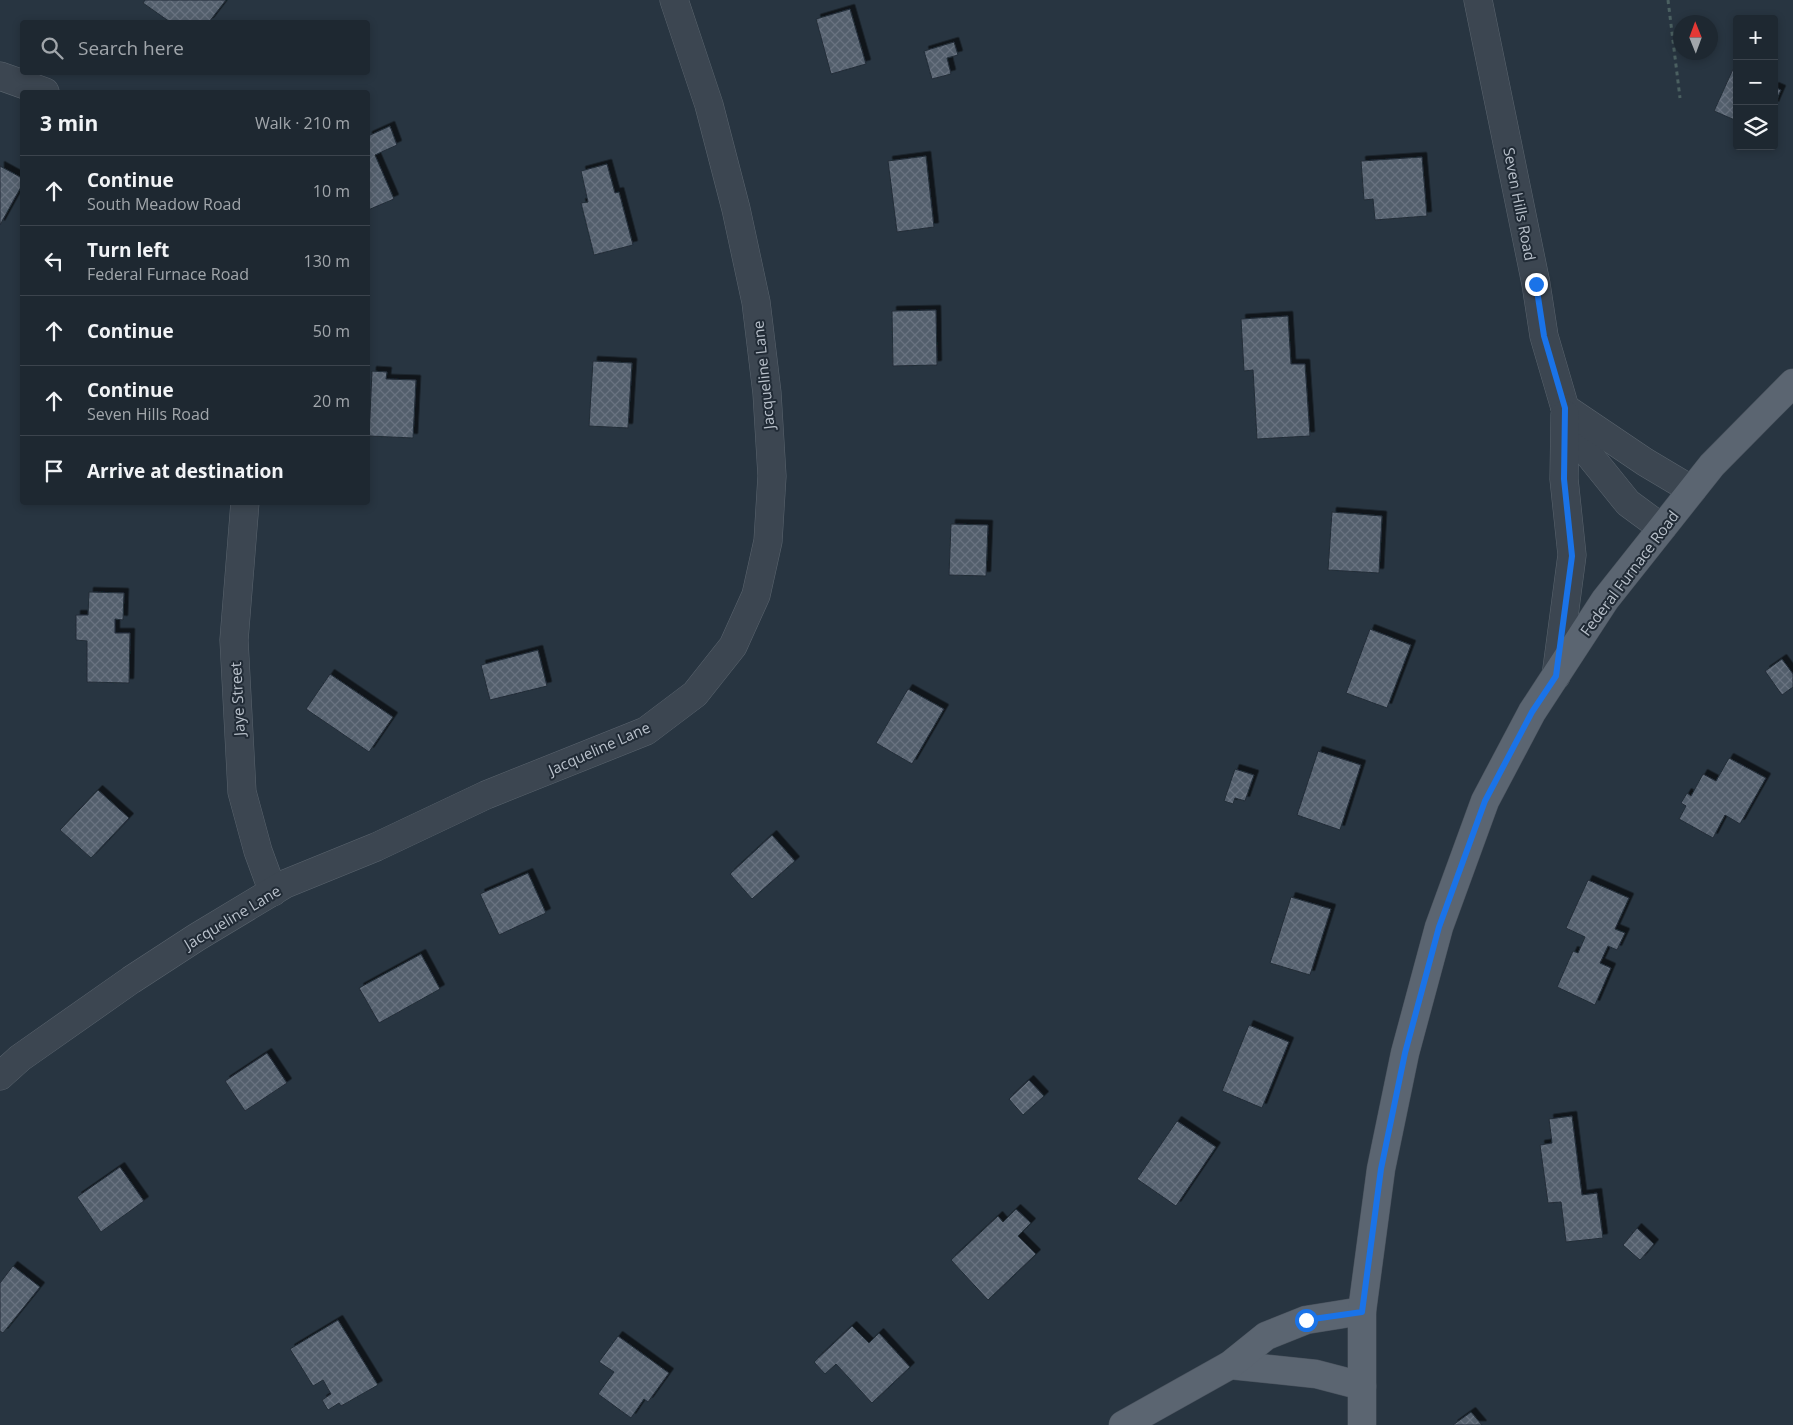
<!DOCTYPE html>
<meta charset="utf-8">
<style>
:root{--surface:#1e2831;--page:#2b343d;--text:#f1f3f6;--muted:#a1a6ab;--line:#3c444d}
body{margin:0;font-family:"Open Sans",sans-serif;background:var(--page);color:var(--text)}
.controls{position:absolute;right:15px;top:15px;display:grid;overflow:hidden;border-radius:5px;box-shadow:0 2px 8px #0003}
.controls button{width:45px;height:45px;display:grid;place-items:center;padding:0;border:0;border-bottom:1px solid var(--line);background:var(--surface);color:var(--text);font:25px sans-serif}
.compass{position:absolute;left:1673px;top:15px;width:45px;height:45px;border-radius:50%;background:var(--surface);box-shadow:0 2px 8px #0003;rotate:359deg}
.stop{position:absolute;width:15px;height:15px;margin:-11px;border:4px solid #1a73e8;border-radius:50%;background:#fff}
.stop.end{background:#1a73e8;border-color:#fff;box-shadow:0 1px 5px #0008}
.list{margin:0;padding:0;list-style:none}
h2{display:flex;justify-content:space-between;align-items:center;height:65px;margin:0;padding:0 20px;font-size:21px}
h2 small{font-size:16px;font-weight:400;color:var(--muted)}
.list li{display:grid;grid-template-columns:32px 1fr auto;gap:15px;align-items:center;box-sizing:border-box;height:70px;padding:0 20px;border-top:1px solid var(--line)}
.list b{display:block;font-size:19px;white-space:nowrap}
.list p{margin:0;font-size:16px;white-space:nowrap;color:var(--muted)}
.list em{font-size:16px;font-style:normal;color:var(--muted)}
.icon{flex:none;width:28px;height:28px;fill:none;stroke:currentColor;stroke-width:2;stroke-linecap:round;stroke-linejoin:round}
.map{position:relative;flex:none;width:1793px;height:1425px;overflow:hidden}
.search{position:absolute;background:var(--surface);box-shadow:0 2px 8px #0003;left:20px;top:20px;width:350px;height:55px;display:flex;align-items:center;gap:12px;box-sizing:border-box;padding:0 18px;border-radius:5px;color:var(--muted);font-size:19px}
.panel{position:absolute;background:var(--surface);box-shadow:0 2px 8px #0003;left:20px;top:90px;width:350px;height:415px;border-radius:5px}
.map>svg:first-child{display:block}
.building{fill:url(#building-cross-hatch);stroke:#232d38;filter:url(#shadow)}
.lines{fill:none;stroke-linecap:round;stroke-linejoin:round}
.minor-casing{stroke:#5a646e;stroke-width:29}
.major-casing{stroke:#49525d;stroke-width:29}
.path{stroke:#4b6061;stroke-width:3;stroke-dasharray:4 4;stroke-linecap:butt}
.minor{stroke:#3c4651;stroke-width:28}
.major{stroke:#5b6571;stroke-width:28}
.route{stroke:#1a73e8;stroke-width:6}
.labels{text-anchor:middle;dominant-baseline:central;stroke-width:4;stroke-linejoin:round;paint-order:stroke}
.street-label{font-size:15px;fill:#b9c1cb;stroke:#212b36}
</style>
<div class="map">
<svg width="1793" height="1425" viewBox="0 0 1793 1425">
<defs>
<pattern id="building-cross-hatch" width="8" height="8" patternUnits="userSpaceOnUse" patternTransform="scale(1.25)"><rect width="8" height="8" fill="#525e6c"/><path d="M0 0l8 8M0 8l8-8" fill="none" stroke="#697380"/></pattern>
<filter id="shadow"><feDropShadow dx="4.5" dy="-4.5" stdDeviation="0" flood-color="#0009"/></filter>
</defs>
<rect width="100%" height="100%" fill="#283541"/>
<g class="building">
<polygon points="145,0 226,0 209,22 170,22 143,3"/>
<polygon points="850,9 866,64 831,74 816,19"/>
<polygon points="954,42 958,55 947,58 951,74 932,79 924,51"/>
<polygon points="1733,69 1737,70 1737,121 1714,111"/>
<polygon points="1774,87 1781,90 1774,106"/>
<polygon points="390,126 397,145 375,155 394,199 368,210 368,136"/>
<polygon points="926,156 934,227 897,232 888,161"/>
<polygon points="1422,157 1427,216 1375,220 1373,199 1364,200 1361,161"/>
<polygon points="607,164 615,193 619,192 633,245 594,255 581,203 588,202 581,171"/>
<polygon points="0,166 22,178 22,185 0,225"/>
<polygon points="936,310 937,365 893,366 892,311"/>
<polygon points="1288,316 1291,364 1305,364 1310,436 1257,439 1253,370 1244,371 1241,319"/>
<polygon points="593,361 632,363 628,428 589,426"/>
<polygon points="372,371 387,372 386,379 416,380 413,438 369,436"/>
<polygon points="1332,512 1382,516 1379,573 1328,570"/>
<polygon points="951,524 988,525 986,576 949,575"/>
<polygon points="89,592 124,593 123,620 115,619 115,633 130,633 129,683 87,682 87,641 76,640 76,615 88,615"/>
<polygon points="1370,629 1411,645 1387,708 1346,693"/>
<polygon points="538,650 547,686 490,700 481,665"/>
<polygon points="1782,659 1793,674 1793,687 1782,695 1765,671"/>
<polygon points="330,674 393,717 369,752 306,709"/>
<polygon points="908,689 944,709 912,764 876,743"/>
<polygon points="1318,751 1361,765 1340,830 1297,815"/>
<polygon points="1729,758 1766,778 1740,824 1725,815 1713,838 1679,819 1686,806 1681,803 1687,793 1691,796 1703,774 1716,781"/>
<polygon points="1235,769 1254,775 1245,801 1235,798 1233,804 1224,801"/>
<polygon points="98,790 129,818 91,858 60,830"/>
<polygon points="772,835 795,861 752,899 730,874"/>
<polygon points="528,873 546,913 499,935 480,894"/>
<polygon points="1588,880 1629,898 1615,929 1625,933 1617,950 1608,946 1600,963 1611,968 1595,1005 1557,987 1573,951 1578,953 1585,937 1566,928"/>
<polygon points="1291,897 1331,909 1310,975 1270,963"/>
<polygon points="421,954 440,989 379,1023 359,988"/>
<polygon points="1249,1025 1289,1042 1262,1108 1222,1091"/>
<polygon points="267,1053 287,1083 245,1111 225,1081"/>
<polygon points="1029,1080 1044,1096 1023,1115 1009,1099"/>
<polygon points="1572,1116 1582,1195 1597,1193 1603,1238 1566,1242 1561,1202 1548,1203 1540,1145 1552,1143 1549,1119"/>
<polygon points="1177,1121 1216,1147 1176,1206 1137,1179"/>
<polygon points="120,1167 144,1201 101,1232 77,1197"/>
<polygon points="1016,1209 1031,1223 1018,1236 1036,1254 988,1300 951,1260 998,1216 1003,1222"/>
<polygon points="1637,1228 1654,1244 1640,1260 1623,1245"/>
<polygon points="13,1266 40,1287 3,1333 0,1331 0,1283"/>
<polygon points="338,1320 378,1385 341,1406 339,1403 328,1410 322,1400 331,1394 323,1380 313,1386 290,1349"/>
<polygon points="852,1326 869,1343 879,1333 910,1367 872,1403 836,1364 825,1374 814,1362"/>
<polygon points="618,1336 669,1373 648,1402 644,1399 631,1418 598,1394 614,1372 599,1362"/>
<polygon points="1471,1412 1482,1425 1453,1425"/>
</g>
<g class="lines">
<defs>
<g id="minor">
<polyline points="1478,0 1536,284 1544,336 1565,408 1586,451 1628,503 1662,528"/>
<polyline points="0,76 45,92"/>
<polyline points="1565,408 1645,462 1692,490"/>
<polyline points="245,502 234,640 242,792 258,851 273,892"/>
<polyline points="1556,676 1572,555 1564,479 1565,415"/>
<polyline points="0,1076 20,1058 131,980 197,937 285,884 376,847 486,795 646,731 695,694 733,646 756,595 768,541 772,476 767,393 756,302 736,209 709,105 674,0"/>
</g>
<g id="major">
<polyline points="1230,1365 1316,1374 1362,1386"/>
<polyline points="1123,1425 1230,1365 1266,1336 1306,1320 1362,1311"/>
<polyline points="1362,1425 1362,1311 1381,1169 1405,1053 1439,927 1485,801 1532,712 1605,600 1712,465 1793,383"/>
</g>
</defs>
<use href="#minor" class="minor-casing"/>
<use href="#major" class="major-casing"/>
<polyline class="path" points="1668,0 1680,98"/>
<use href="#minor" class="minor"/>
<use href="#major" class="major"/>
</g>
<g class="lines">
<polyline class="route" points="1306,1320 1362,1312 1381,1169 1405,1053 1439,927 1485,801 1532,712 1556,676 1572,556 1564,479 1565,408 1544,336 1536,284"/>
</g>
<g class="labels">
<g class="street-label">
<text transform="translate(1520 204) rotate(79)">Seven Hills Road</text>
<text transform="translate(763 375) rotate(-96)">Jacqueline Lane</text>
<text transform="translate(1629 573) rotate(-53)">Federal Furnace Road</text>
<text transform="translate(237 699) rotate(-93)">Jaye Street</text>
<text transform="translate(599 748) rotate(-24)">Jacqueline Lane</text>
<text transform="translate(232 917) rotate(-31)">Jacqueline Lane</text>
</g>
</g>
</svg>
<div class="controls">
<button>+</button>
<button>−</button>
<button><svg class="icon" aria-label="layers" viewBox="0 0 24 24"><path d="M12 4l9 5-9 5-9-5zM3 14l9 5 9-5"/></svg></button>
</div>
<svg class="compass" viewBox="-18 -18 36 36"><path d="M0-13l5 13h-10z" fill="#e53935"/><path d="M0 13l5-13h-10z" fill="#a1a6ab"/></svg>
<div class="stop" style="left:1306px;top:1320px"></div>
<div class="stop end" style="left:1536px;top:284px"></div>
<div class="search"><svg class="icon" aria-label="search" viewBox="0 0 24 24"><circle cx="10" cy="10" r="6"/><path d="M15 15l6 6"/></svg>Search here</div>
<section class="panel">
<h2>3 min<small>Walk · 210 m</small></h2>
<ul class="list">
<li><svg class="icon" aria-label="ahead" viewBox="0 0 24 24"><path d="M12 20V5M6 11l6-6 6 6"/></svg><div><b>Continue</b><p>South Meadow Road</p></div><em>10 m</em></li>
<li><svg class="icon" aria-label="left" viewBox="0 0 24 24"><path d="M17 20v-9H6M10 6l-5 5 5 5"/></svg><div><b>Turn left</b><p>Federal Furnace Road</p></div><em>130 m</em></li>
<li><svg class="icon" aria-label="ahead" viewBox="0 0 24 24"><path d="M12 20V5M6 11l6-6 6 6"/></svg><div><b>Continue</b></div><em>50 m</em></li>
<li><svg class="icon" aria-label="ahead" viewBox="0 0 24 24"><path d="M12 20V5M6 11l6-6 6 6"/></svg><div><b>Continue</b><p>Seven Hills Road</p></div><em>20 m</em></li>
<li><svg class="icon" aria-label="arrive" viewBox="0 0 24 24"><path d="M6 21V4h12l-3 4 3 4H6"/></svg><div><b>Arrive at destination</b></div></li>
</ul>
</section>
</div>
